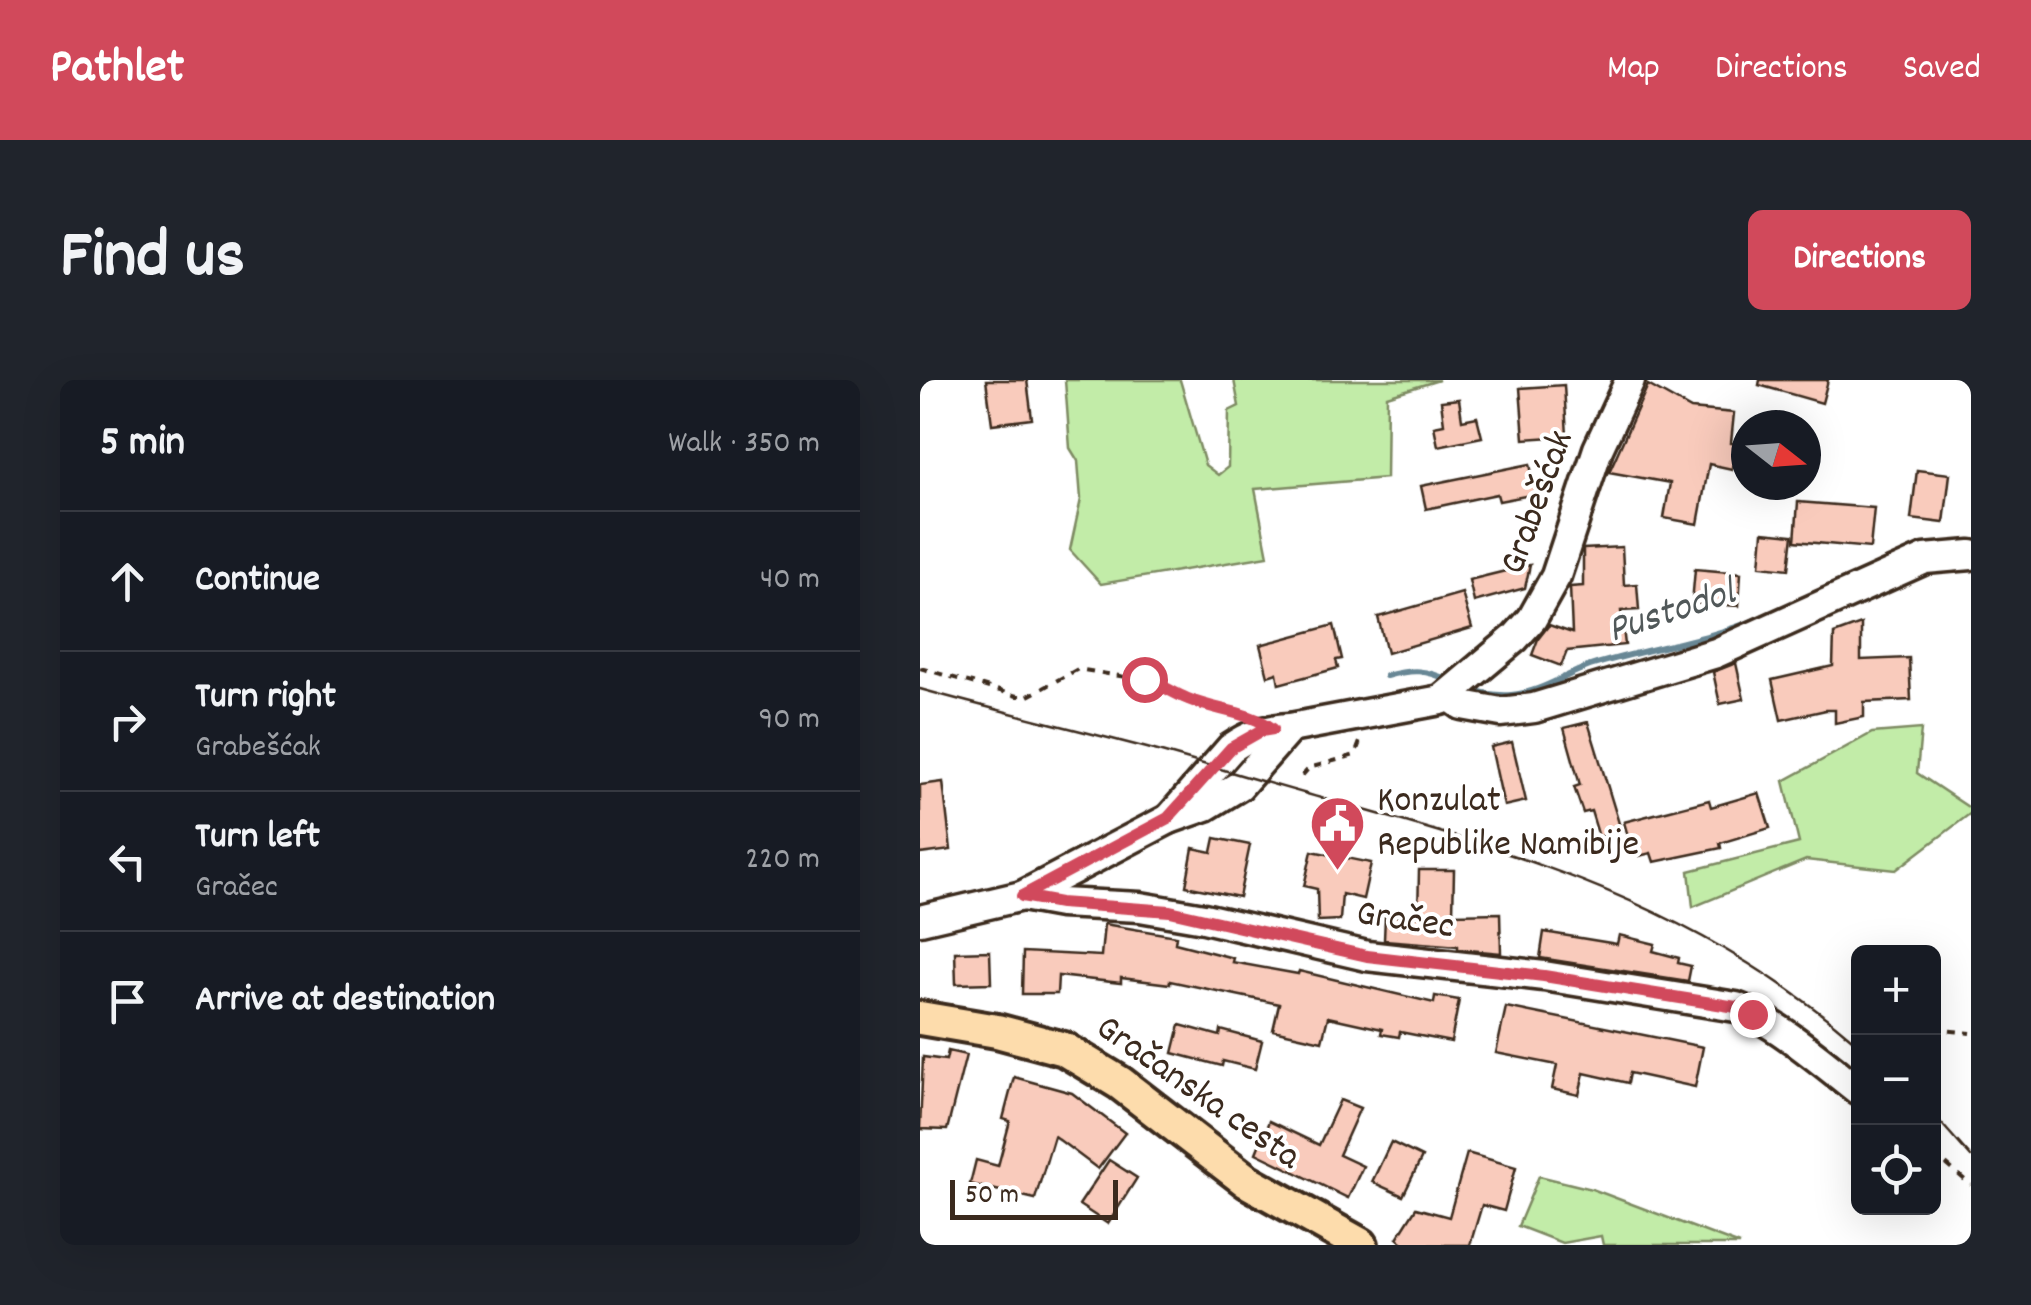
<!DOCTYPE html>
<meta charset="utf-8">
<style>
:root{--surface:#171b24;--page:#20242c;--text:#f1f3f6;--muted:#9ea1a6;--line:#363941;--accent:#d1495b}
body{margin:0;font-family:Dekko,sans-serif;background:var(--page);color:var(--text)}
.controls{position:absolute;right:30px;bottom:30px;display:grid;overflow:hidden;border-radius:15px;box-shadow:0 10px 40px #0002}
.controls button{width:90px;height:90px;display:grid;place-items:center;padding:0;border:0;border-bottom:2px solid var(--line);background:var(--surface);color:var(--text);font:50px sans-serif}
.compass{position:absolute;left:811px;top:30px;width:90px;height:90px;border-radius:50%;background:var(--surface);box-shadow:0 10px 40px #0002;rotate:107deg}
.scale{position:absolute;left:30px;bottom:25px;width:168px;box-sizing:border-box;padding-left:10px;border:5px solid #3b2a1e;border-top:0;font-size:28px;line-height:35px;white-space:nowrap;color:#3b2a1e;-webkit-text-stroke:8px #fff;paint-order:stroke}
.stop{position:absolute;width:30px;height:30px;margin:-22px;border:8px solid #d1495b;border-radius:50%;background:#fff}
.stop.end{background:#d1495b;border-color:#fff;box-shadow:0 2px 10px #0008}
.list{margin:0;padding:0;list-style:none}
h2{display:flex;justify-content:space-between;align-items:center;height:130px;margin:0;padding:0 40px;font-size:42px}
h2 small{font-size:32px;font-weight:400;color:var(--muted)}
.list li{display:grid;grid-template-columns:65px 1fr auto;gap:30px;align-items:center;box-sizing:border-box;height:140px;padding:0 40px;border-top:2px solid var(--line)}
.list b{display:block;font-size:38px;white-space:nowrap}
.list p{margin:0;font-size:32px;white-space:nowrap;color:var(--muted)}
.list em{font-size:32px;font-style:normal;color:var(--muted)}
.icon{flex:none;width:55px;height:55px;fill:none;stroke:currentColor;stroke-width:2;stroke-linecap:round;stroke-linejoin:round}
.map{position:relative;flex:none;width:1051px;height:865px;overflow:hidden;border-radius:15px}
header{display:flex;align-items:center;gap:60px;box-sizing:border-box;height:140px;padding:0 50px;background:var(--accent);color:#fff}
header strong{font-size:48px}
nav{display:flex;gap:55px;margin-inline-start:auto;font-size:35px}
.intro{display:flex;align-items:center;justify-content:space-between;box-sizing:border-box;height:240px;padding:0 60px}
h1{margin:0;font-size:70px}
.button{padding:25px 45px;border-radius:15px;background:var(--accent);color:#fff;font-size:35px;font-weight:700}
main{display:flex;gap:60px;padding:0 60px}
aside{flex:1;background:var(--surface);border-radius:15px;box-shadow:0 10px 40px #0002}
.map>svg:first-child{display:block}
.green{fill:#c2eca8;stroke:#7e8b63;stroke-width:2.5}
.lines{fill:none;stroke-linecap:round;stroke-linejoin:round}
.stream{stroke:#678795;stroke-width:6}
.building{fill:#f9cbbc;stroke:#3b2a1e;stroke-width:2.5}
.minor-casing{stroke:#3b2a1e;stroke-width:35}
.major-casing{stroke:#3b2a1e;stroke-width:40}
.path{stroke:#3b2a1e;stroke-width:4;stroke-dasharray:8 8;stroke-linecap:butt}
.minor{stroke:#fff;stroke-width:28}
.major{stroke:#fddcac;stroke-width:32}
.tram{stroke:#3b2a1e;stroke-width:2.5}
.route{stroke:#d1495b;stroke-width:12}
.labels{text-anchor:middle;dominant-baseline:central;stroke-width:8;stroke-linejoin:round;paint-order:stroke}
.street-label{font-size:38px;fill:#3b2a1e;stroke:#fff}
.poi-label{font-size:38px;fill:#3b2a1e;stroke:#fff;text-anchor:start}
.water-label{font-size:40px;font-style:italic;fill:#515859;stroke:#fff}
</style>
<header>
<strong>Pathlet</strong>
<nav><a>Map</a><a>Directions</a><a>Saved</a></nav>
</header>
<div class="intro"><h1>Find us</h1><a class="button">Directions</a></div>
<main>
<aside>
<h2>5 min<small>Walk · 350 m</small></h2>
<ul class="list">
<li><svg class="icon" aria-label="ahead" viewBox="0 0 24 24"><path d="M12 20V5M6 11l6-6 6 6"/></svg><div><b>Continue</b></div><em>40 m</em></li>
<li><svg class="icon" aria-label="right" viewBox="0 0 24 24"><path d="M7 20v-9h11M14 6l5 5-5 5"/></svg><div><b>Turn right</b><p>Grabešćak</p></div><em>90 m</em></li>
<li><svg class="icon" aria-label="left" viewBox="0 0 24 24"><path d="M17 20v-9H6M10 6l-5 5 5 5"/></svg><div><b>Turn left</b><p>Gračec</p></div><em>220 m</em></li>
<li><svg class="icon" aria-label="arrive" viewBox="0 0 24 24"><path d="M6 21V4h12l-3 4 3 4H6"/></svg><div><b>Arrive at destination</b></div></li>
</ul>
</aside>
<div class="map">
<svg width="1051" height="865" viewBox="0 0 1051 865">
<rect width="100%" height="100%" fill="#fff"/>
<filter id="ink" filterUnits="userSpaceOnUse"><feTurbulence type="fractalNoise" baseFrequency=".01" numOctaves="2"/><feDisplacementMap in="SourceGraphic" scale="20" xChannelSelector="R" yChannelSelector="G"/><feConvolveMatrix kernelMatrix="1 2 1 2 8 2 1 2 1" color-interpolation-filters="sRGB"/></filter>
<g filter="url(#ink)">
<g class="green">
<polygon points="145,0 260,0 285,85 298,95 308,87 309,31 319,26 314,0 519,0 467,16 466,98 335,109 348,176 181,204 150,170 161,119 158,81 150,68"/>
<polygon points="1001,349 997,393 1051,429 1051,433 976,490 886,480 773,527 769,491 879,463 864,401 952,353"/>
<polygon points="619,796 672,809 820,865 683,865 681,856 642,863 598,846"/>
</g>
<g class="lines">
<g class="stream">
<path d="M466 296C492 289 506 289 530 301"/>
<path d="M546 308C561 313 576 316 591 315 620 313 644 295 670 286 727 268 785 261 840 238"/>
</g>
</g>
<g class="building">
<polygon points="66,0 107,0 112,39 72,44"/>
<polygon points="840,0 908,0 902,23 839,5"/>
<polygon points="644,5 647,56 604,59 600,8"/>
<polygon points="728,5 771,29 814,33 811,63 817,64 812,89 789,84 778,144 744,138 750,103 689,92"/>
<polygon points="539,19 542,40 557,37 562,57 518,66 514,46 524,44 521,21"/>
<polygon points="610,84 616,114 579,121 577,114 506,129 501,106"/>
<polygon points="997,90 1030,94 1024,143 991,139"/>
<polygon points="878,122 954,128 950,168 875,161"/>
<polygon points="843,152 873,155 869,189 840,186"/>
<polygon points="702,167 704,205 717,204 719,230 701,231 705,265 647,271 641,286 612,275 618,259 629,245 652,253 650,207 663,206 663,169"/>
<polygon points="610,185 605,208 554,222 549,200"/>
<polygon points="775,189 821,193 819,226 772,223"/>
<polygon points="542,213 552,248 467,273 458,237"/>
<polygon points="941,244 941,280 989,278 991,320 944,322 944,337 915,343 915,330 906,330 861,340 852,300 913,286 914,254"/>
<polygon points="414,245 422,279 416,280 418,288 359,304 357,293 348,296 340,265"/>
<polygon points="816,283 824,319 800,324 793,292"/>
<polygon points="668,342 701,450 679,457 671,431 663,433 654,407 660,405 644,348"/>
<polygon points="592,362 606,421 584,426 571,367"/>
<polygon points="23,402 31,470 0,474 0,405"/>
<polygon points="839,413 850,448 800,463 801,468 734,482 731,473 719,476 716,466 711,467 704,442 789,420 791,427"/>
<polygon points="295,458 330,465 319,517 266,506 273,468 292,472"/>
<polygon points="392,471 451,483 443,519 422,514 420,540 398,541 397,509 384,506"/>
<polygon points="499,490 534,490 533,534 580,533 581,573 538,569 538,566 464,560 465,536 498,536"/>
<polygon points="184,544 256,556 255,563 313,578 312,582 378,594 379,591 514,623 515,616 539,620 531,662 480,652 479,657 461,654 462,649 408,637 402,661 353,650 359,624 250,601 250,604 201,598 201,603 138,596 137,614 102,614 103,572 181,576"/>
<polygon points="624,552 697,564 699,555 735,564 733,571 759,578 758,583 771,586 768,601 620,578"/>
<polygon points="70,571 71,603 36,604 35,572"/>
<polygon points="586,627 783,667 775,707 710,693 708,703 664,693 659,715 632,709 637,685 576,673"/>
<polygon points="260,645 300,656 301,650 342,661 335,689 303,681 302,686 253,673"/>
<polygon points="28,671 46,675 27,750 0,749 3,677 26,680"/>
<polygon points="94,697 152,713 205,753 178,789 134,756 115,819 50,804 56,780 78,786 90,741 83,739"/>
<polygon points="420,720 440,728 419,775 443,786 428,818 336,773 349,741 399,765"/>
<polygon points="471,762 502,777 483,816 452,802"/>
<polygon points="547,773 596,787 584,831 562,825 550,865 486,865 477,858 496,828 529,837"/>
<polygon points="189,780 217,798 188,844 159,825"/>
</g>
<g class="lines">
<defs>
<g id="minor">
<polyline points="528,315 542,325 581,332 614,328 796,273 1005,179 1051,175"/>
<path d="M249 439 311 368C330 355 346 349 370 348L521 320 595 258 612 239 636 196 678 69 710 0"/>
<polyline points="102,516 249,439 286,426 304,415 319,406 370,348"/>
<path d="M0 540 102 516 140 523 220 527 284 538 447 576 624 596 816 627C854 640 906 685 938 710"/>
</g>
<polyline id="major" points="0,638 77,651 144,669 200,703 327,801 441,865"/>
</defs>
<use href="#minor" class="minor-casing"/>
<use href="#major" class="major-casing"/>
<g class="path">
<polyline points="0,288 97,316 108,316 158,289 241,303 272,321 317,333"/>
<polyline points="382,396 389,388 435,375 440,362"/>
<polyline points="1014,649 1051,653"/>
<polyline points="1014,774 1051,805"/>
</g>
<use href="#minor" class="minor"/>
<use href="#major" class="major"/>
<g class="tram">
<path d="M0 309C75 330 151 348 227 368 285 384 343 402 401 418 600 473 779 526 938 664"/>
<polyline points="1014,735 1051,777"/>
</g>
</g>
</g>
<g class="lines" filter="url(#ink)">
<path class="route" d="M224 299C240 303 252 313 268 319 297 331 328 331 353 349L341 351 311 368 248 438 102 516 140 523 250 531 447 576 624 596 816 627 832 634"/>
</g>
<defs>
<symbol id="civic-pin" viewBox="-11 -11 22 30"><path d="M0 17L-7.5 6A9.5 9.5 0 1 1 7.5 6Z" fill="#d1495b" stroke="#fff"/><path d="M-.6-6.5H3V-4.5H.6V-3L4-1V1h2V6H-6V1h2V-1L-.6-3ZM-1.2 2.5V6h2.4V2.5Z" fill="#fff"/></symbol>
</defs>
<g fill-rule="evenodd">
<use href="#civic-pin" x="386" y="412" width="63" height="86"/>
</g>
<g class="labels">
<g class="street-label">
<text transform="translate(619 123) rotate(-70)">Grabešćak</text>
<text transform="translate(485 542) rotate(8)">Gračec</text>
<text transform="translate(277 714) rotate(35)">Gračanska cesta</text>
</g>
<g class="poi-label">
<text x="457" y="422">Konzulat<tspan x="457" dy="44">Republike Namibije</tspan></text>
</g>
<g class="water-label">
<text transform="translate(752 234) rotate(-18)">Pustodol</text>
</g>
</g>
</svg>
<div class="controls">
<button>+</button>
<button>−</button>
<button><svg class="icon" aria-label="locate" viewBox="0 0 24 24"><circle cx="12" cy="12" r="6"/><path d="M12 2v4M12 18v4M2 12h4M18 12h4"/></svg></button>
</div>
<svg class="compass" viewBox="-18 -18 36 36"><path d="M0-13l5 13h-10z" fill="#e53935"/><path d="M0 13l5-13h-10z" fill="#9ea1a6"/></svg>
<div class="scale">50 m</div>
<div class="stop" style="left:224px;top:299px"></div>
<div class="stop end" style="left:832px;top:634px"></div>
</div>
</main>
